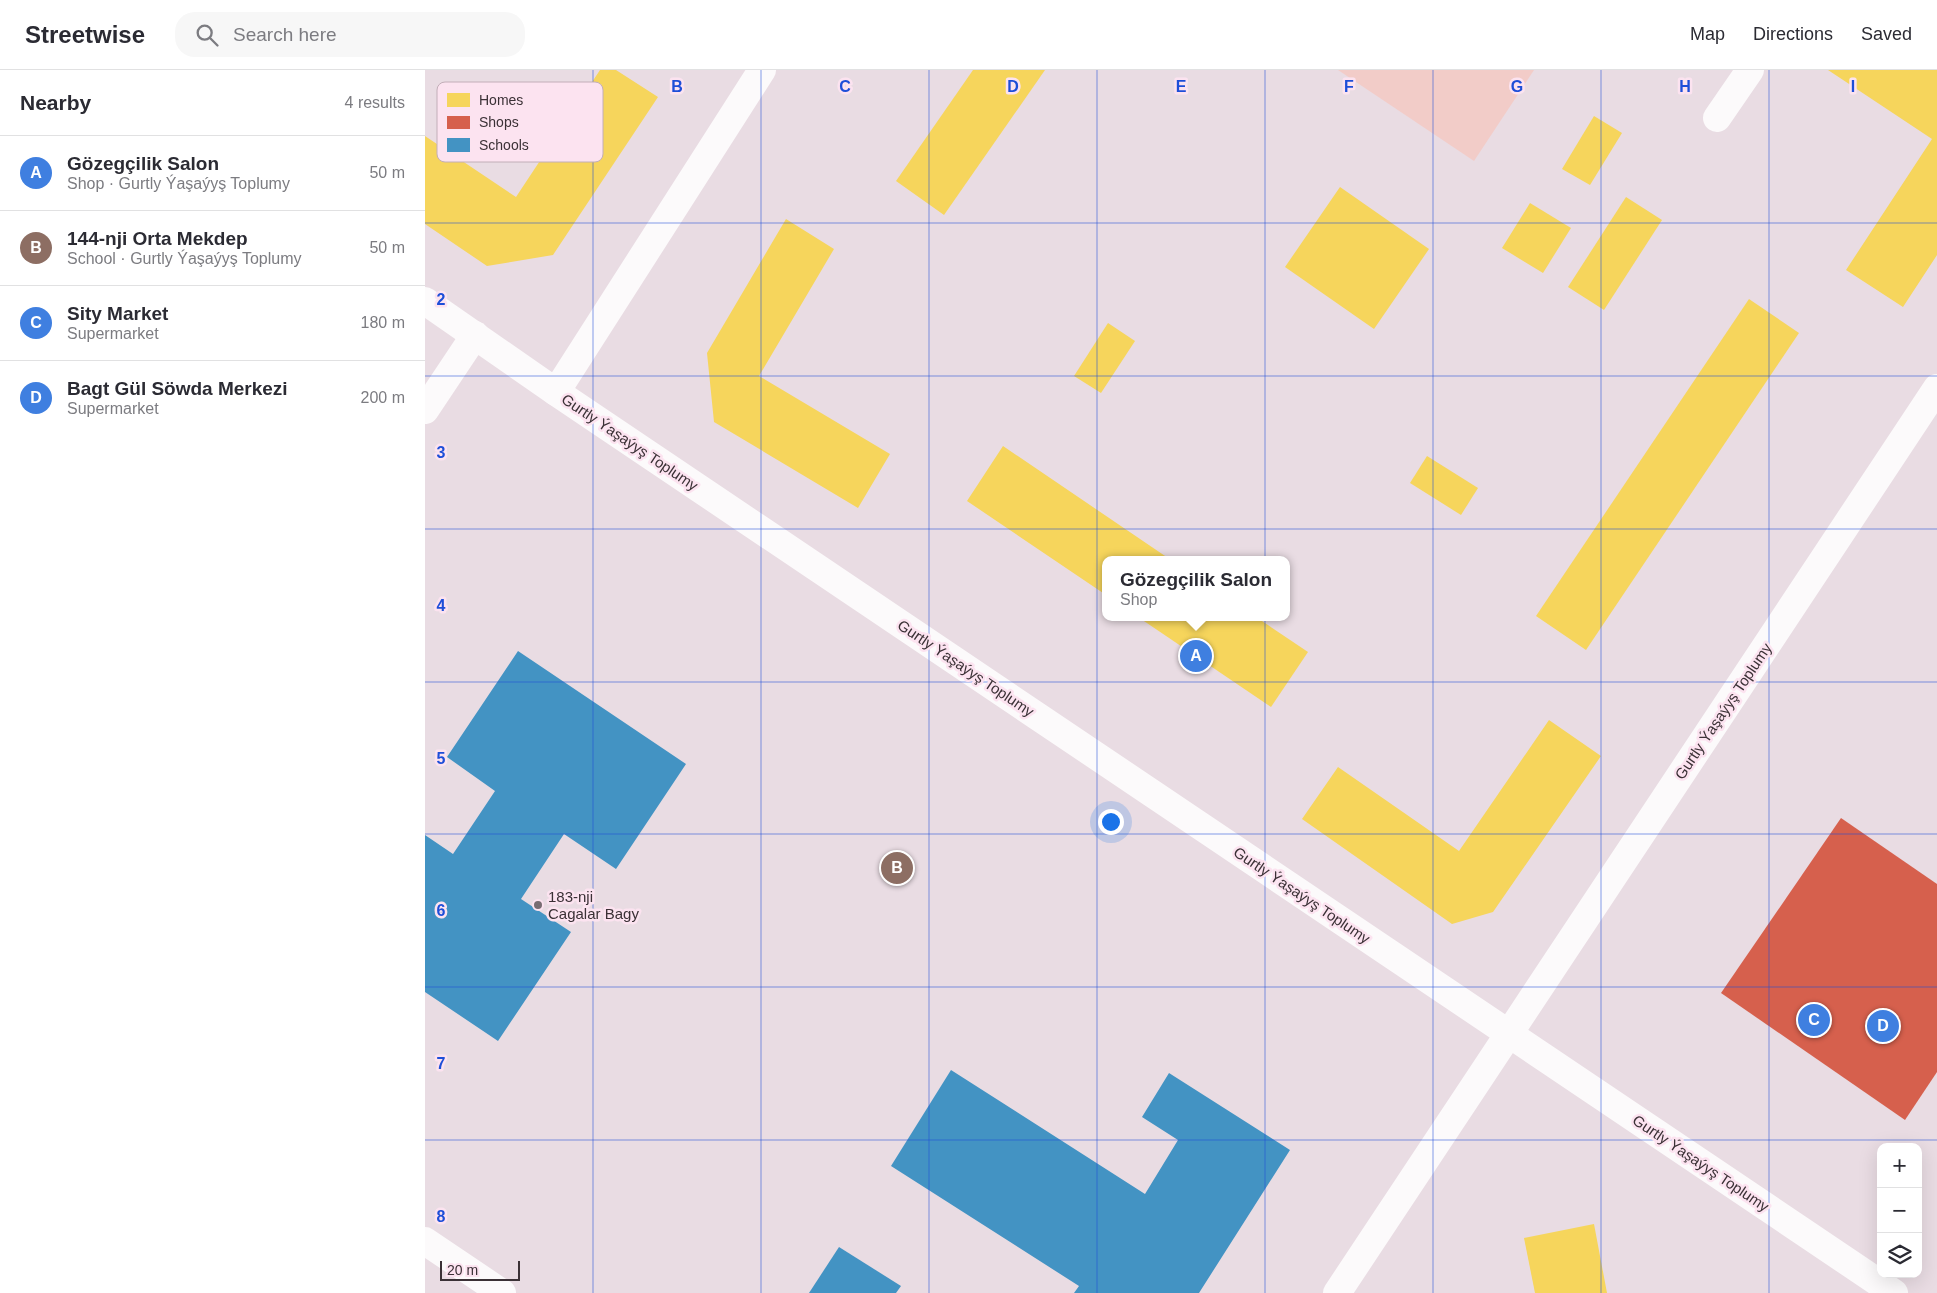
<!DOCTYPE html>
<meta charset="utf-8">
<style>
:root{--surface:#fff;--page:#f7f7f7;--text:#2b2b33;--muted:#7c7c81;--line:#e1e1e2;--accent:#b45309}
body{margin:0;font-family:Arial,sans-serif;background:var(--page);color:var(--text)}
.controls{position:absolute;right:15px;bottom:15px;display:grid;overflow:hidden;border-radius:10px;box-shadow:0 5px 20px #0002}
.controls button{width:45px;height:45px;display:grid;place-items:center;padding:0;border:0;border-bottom:1px solid var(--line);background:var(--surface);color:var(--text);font:25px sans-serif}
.scale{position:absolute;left:15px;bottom:12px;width:80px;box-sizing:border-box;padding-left:5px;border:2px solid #3b3136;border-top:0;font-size:14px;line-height:18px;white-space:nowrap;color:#3b3136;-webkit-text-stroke:4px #fce3f0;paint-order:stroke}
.you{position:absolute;left:685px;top:751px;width:18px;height:18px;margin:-12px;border:4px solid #fff;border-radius:50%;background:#1a73e8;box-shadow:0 0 0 8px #1a73e833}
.badge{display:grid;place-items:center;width:32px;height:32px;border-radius:50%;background:var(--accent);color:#fff;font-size:16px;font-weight:700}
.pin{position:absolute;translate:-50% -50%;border:2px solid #fff;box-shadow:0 1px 5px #0006}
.popup{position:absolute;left:677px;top:486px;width:188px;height:65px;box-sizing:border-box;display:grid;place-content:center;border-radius:10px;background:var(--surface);filter:drop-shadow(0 1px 4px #0005);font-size:16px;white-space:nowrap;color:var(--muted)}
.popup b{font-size:19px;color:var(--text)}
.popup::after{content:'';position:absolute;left:50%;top:100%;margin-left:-10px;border:10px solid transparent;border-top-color:var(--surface)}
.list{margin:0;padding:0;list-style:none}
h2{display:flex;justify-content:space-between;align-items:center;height:65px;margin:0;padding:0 20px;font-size:21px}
h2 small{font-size:16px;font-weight:400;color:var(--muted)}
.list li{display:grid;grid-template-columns:32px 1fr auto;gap:15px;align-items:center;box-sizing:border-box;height:75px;padding:0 20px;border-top:1px solid var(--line)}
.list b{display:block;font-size:19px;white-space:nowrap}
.list p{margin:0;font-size:16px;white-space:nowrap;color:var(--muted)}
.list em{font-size:16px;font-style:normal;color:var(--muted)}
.icon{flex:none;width:28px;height:28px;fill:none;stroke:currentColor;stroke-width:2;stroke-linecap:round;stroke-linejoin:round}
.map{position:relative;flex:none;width:1512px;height:1223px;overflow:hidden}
header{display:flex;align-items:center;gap:30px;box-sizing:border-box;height:70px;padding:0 25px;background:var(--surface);border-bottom:1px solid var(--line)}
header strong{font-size:24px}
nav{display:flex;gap:28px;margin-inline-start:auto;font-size:18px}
.search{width:350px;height:45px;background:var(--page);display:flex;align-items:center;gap:12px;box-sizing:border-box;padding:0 18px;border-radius:20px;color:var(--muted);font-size:19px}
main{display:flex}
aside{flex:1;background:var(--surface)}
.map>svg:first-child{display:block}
.green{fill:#f2ccc8}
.homes{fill:#f6d55c}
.shops{fill:#d6604d}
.schools{fill:#4393c3}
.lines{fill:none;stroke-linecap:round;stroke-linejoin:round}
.minor{stroke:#fcfafb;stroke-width:28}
.grid{fill:none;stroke:#1d4ed8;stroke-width:1;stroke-opacity:0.55}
.poi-dot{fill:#786d73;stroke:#fce3f0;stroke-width:2}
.labels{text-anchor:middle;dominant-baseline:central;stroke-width:5;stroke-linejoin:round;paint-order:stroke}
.street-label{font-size:15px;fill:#3b3136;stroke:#fce3f0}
.poi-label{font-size:15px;fill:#3b3136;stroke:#fce3f0;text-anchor:start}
.key{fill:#fce3f0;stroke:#c2aeb8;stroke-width:1}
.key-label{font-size:14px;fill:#3b3136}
.grid-label{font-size:16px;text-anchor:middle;font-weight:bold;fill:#1d4ed8;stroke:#fce3f0;stroke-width:5;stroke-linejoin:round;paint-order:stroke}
</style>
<header>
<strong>Streetwise</strong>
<div class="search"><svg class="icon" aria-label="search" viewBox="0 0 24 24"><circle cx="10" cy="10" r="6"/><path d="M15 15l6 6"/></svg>Search here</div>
<nav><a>Map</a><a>Directions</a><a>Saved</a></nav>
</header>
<main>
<aside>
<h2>Nearby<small>4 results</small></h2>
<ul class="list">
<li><span class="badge" style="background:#3f7fe0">A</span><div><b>Gözegçilik Salon</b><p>Shop · Gurtly Ýaşaýyş Toplumy</p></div><em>50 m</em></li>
<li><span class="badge" style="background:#8d6e63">B</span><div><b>144-nji Orta Mekdep</b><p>School · Gurtly Ýaşaýyş Toplumy</p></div><em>50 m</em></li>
<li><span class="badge" style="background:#3f7fe0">C</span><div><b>Sity Market</b><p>Supermarket</p></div><em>180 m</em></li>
<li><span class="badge" style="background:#3f7fe0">D</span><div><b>Bagt Gül Söwda Merkezi</b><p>Supermarket</p></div><em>200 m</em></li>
</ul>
</aside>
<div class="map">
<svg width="1512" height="1223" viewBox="0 0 1512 1223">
<rect width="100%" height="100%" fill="#e9dce3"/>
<polygon class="green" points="913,0 1109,0 1049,91"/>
<g class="homes">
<polygon points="175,0 191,0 233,27 128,185 62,196 0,154 0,66 91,127"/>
<polygon points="548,0 620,0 519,145 471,111"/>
<polygon points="1403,0 1512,0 1512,185 1478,237 1421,200 1507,69"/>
<polygon points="1169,46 1197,63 1165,115 1137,99"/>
<polygon points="915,117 1004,179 949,259 860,197"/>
<polygon points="1201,127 1237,150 1179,240 1143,217"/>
<polygon points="1105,133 1146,158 1118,203 1077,178"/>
<polygon points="361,149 409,179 334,306 465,384 433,438 289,352 282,283"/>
<polygon points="1324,229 1374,263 1161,580 1111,546"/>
<polygon points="683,253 710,271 676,323 649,306"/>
<polygon points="578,376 746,490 681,490 681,525 542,431"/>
<polygon points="1002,386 1053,418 1036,445 985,413"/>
<polygon points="713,547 831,547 883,582 846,637"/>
<polygon points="1124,650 1176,686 1068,842 1027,854 877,749 913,697 1034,781"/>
<polygon points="1169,1154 1182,1223 1110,1223 1099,1168"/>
</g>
<polygon class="shops" points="1416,748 1512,814 1512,1002 1480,1050 1296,923"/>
<g class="schools">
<polygon points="93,581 261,694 191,799 139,764 96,829 146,862 73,971 0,922 0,765 28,784 70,721 22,687"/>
<polygon points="526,1000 720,1124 753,1070 717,1047 744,1003 865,1080 774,1223 649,1223 654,1216 466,1096"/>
<polygon points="414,1177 476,1216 471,1223 384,1223"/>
</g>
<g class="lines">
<g class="minor">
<polyline points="1292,48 1325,0"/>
<polyline points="0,231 131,322 1469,1223"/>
<polyline points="131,322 337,0"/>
<polyline points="0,340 50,265"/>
<polyline points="0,1171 77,1223"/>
<polyline points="912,1223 1512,318"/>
</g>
</g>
<path class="grid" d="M168 0V1223M336 0V1223M504 0V1223M672 0V1223M840 0V1223M1008 0V1223M1176 0V1223M1344 0V1223M0 153H1512M0 306H1512M0 459H1512M0 612H1512M0 764H1512M0 917H1512M0 1070H1512"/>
<circle class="poi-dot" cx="113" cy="835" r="5"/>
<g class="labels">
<g class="street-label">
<text transform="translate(205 372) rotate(34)">Gurtly Ýaşaýyş Toplumy</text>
<text transform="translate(541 598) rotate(34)">Gurtly Ýaşaýyş Toplumy</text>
<text transform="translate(1298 641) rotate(-56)">Gurtly Ýaşaýyş Toplumy</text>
<text transform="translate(877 825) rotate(34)">Gurtly Ýaşaýyş Toplumy</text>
<text transform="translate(1276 1093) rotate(34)">Gurtly Ýaşaýyş Toplumy</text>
</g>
<g class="poi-label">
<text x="123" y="826">183-nji<tspan x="123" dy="17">Cagalar Bagy</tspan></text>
</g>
</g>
<rect x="12" y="12" width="166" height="80" rx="8" class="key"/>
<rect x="22" y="23" width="23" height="14" fill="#f6d55c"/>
<rect x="22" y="46" width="23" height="13" fill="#d6604d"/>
<rect x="22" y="68" width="23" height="14" fill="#4393c3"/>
<g class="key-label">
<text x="54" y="35">Homes</text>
<text x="54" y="57">Shops</text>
<text x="54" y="80">Schools</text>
</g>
<g class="grid-label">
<text x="252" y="22">B</text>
<text x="420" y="22">C</text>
<text x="588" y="22">D</text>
<text x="756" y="22">E</text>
<text x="924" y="22">F</text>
<text x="1092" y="22">G</text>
<text x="1260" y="22">H</text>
<text x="1428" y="22">I</text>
<text x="16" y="235">2</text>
<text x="16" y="388">3</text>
<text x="16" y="541">4</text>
<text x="16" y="694">5</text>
<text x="16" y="846">6</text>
<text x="16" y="999">7</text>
<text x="16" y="1152">8</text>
</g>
</svg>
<div class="controls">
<button>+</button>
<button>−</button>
<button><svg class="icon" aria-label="layers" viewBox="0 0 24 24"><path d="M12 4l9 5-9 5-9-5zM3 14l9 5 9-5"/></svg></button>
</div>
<div class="scale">20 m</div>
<div class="you"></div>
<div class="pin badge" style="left:771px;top:586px;background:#3f7fe0">A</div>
<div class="popup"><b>Gözegçilik Salon</b>Shop</div>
<div class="pin badge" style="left:472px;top:798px;background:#8d6e63">B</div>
<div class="pin badge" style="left:1389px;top:950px;background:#3f7fe0">C</div>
<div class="pin badge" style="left:1458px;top:956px;background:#3f7fe0">D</div>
</div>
</main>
